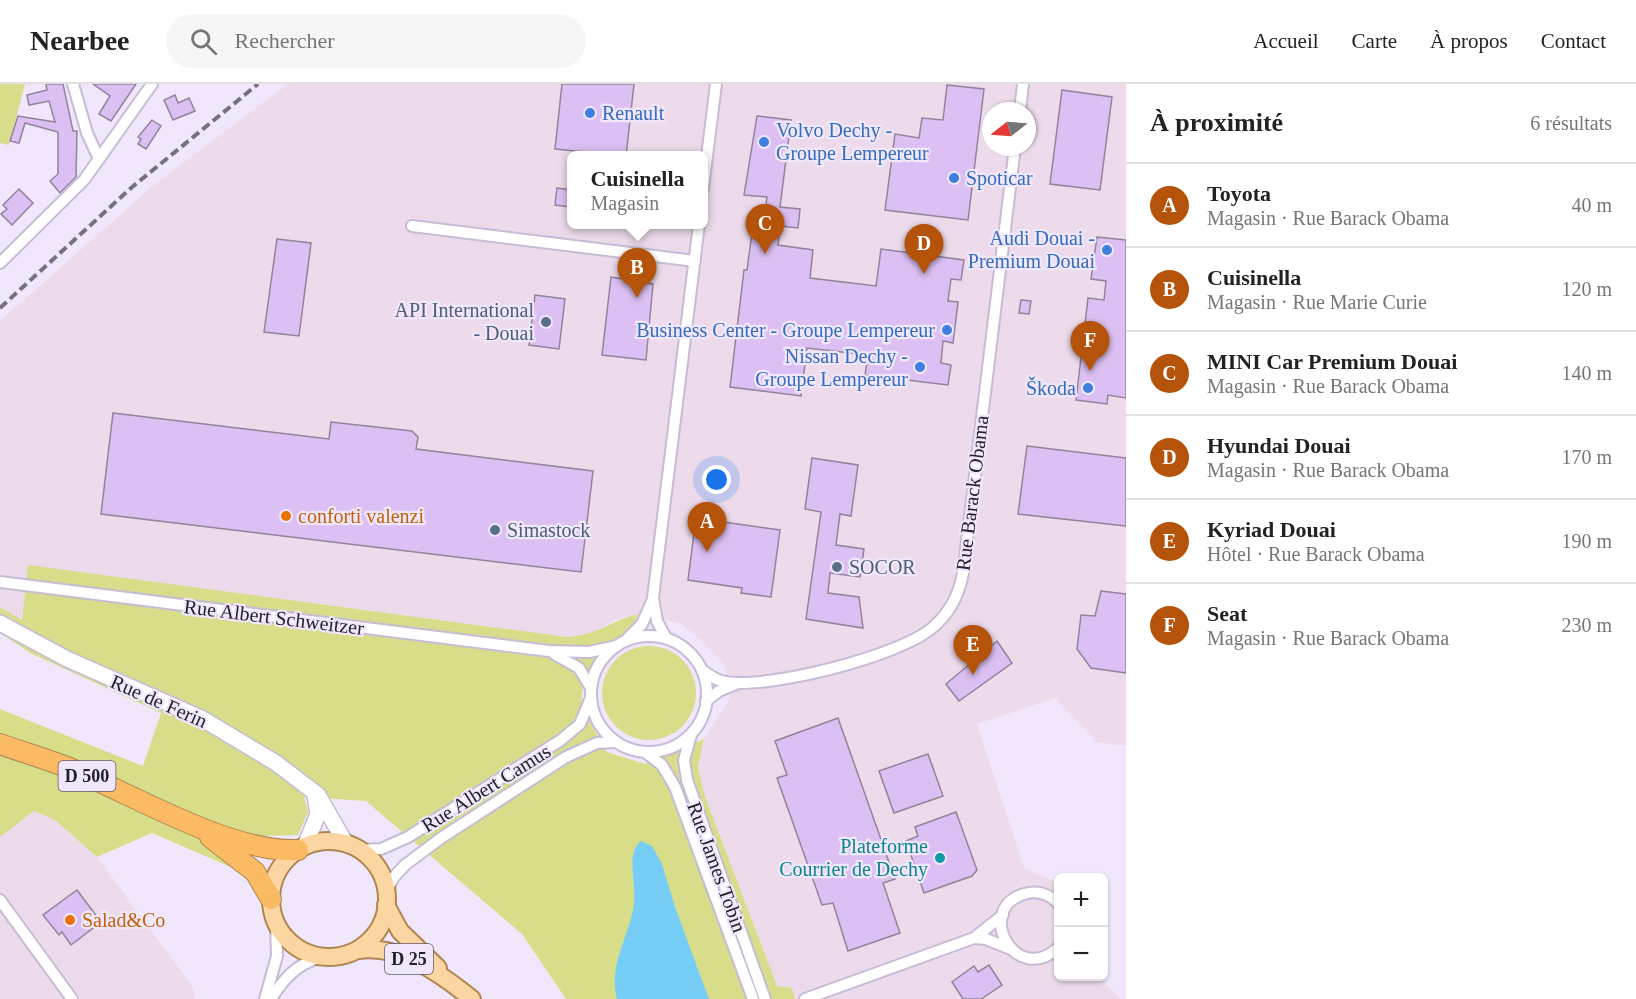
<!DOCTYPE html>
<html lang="fr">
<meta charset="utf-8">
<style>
:root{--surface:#fff;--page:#f6f6f6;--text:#222;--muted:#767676;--line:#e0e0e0;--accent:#b45309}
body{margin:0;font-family:Georgia,serif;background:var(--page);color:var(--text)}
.controls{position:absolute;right:18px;bottom:18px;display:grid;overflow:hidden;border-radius:9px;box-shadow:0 2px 4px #0004}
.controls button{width:54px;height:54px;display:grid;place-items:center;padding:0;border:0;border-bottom:2px solid var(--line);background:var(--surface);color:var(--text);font:30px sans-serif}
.compass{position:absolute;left:982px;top:18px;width:54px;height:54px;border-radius:50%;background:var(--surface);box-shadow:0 2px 4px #0004;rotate:253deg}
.you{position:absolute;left:717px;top:396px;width:21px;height:21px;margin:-15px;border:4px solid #fff;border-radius:50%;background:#1a73e8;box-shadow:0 0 0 9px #1a73e833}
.badge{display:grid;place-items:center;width:39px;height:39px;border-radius:50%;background:var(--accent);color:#fff;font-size:20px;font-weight:700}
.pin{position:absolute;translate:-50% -50px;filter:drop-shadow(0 2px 3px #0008)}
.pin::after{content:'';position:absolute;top:32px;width:21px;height:18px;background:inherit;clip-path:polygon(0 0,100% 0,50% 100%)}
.popup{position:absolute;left:567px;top:67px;width:141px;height:78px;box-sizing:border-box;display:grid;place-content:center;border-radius:9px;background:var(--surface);filter:drop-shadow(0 2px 4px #0005);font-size:20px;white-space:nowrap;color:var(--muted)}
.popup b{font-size:22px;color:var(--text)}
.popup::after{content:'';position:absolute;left:50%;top:100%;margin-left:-12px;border:12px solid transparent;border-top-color:var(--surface)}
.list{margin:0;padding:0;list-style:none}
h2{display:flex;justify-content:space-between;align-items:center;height:78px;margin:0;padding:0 24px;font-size:26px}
h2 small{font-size:20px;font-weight:400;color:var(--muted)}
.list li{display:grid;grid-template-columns:39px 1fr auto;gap:18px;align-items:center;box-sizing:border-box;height:84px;padding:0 24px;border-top:2px solid var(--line)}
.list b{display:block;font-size:22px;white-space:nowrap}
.list p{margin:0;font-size:20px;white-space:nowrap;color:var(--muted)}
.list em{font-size:20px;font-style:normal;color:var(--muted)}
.icon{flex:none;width:33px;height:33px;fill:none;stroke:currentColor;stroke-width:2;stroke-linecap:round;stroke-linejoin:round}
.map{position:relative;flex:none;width:1126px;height:915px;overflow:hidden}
header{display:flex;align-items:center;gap:36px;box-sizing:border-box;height:84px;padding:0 30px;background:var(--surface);border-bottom:2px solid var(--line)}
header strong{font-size:28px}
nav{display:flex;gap:33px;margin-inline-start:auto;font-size:21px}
.search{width:420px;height:54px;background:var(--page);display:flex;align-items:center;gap:15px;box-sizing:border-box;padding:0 21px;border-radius:33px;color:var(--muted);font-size:22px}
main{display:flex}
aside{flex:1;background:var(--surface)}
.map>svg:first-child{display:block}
.commercial{fill:#eddbeb;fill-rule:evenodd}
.green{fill:#d7dd89}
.water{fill:#76cef7}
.building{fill:#ddc0f3;stroke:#90839a;stroke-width:1.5}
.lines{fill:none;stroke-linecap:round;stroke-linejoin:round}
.street-casing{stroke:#c7bcd5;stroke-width:14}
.secondary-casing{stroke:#c7bcd5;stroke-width:18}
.primary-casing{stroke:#af8550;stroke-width:20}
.highway-casing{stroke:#af8550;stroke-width:22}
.street{stroke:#fff;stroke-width:10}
.secondary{stroke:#fff;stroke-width:15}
.primary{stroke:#fcd6a2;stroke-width:16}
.highway{stroke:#fabb64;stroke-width:20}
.rail{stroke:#76707f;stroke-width:4;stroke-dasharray:9 4.5;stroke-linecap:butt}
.shop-dot{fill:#3f7fe0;stroke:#f0e7fc;stroke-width:2}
.service-dot{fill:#5c6f8a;stroke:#f0e7fc;stroke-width:2}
.food-dot{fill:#e8710a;stroke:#f0e7fc;stroke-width:2}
.culture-dot{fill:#0f9aa8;stroke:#f0e7fc;stroke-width:2}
.labels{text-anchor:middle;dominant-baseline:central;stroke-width:4.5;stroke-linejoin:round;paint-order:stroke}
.shield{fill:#f0e7fc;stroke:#615c69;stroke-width:1.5}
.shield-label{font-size:18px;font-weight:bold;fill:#24202a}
.shop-label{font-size:20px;fill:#366cbe;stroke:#f0e7fc;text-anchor:end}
.service-label{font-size:20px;fill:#4e5e75;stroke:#f0e7fc;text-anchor:start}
.street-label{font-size:20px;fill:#24202a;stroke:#f0e7fc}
.food-label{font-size:20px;fill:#c56008;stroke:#f0e7fc;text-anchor:start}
.culture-label{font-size:20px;fill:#0d838f;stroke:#f0e7fc;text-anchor:end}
</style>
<header>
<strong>Nearbee</strong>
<div class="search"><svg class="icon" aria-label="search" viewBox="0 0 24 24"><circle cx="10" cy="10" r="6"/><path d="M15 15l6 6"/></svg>Rechercher</div>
<nav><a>Accueil</a><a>Carte</a><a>À propos</a><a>Contact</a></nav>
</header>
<main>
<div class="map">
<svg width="1126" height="915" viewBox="0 0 1126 915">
<rect width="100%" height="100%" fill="#f0e7fc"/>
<g class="commercial">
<path d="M288 0H1126V662L1097 658 1055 614 977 640 1024 784 1058 799V892L1099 893 1121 915H795L792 904 777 902 704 710 698 683 704 655 730 615 725 582 700 555 680 539 638 530 617 535 588 551 567 553 28 482 22 537 0 523V237L155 100ZM991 27H1027V63H991ZM571 71H703V140H571Z"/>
<polygon points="34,727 55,736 97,773 194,905 195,915 0,915 0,753"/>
</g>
<g class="green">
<polygon points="0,0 25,0 9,61 0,59"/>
<path d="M28 481 567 553C597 551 611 537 638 530L632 545 600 563 583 600 581 623 607 668 645 680 704 655 698 683 704 710 777 902 792 904 795 915H566L522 850 366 717 304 713 308 728 298 751 259 752 233 784 152 749 97 773 55 736 34 727 0 753V625L143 682 161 629 32 570 0 549V523L22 536Z"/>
<circle cx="649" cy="609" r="47"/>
</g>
<path class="water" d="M641 757 652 762 662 780 675 823 709 915H617C608 880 629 854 634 820 637 802 625 769 641 757Z"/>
<g class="building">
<polygon points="46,0 63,0 73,47 77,47 76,93 60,109 50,97 58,90 58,48 25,39 19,59 10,57 18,32 55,38 49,17 29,21 27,11 47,6"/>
<polygon points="93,0 136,0 111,37 99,30 110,12"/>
<polygon points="562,0 634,0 626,72 555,65"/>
<polygon points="947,1 984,5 968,136 885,126 895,50 919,54 922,34 943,36"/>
<polygon points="1062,6 1112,13 1100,106 1050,100"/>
<polygon points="175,11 178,19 189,14 195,27 173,36 164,16"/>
<polygon points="757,32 791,36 780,123 800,125 798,144 780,142 778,161 813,166 810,194 876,202 881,165 964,176 961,196 951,195 948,217 958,218 953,259 943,257 941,279 951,281 948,301 865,291 868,271 807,264 801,312 730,303 744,186 747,186 752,149 762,151 767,113 744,111"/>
<polygon points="152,36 161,42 146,65 138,60 141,55 138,53"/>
<polygon points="557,104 571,106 571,123 555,121"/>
<polygon points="19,105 33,119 12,141 1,130 7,125 3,121"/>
<polygon points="1097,153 1126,156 1126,314 1108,311 1107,320 1076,316 1088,214 1104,216 1106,197 1091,195"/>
<polygon points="277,155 311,159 299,252 264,248"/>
<polygon points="611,193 653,200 646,276 602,271"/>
<polygon points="535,211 565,215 559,265 529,261"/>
<polygon points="1021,216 1031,217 1029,230 1019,229"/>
<polygon points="113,329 329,355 331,338 412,347 418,353 416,365 593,387 581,488 101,430"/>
<polygon points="1027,362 1126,374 1126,442 1018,430"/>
<polygon points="812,374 858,381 851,432 840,430 836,461 864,465 860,493 830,489 828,509 859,513 863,544 806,535 821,428 805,425"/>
<polygon points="696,434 780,446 771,513 741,509 742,504 688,496"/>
<polygon points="1101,507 1126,510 1126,589 1091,584 1077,565 1081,531 1095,532"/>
<polygon points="997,557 1012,579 959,617 946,600"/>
<polygon points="838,634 895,795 883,799 900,849 848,867 833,819 822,821 777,694 787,691 775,657"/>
<polygon points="928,670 943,712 894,729 879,687"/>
<polygon points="956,728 977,786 972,792 924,809 906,757 918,752 915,743"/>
<polygon points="77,806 101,838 71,861 62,848 59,851 43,831"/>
<polygon points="989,881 1002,901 981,915 963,915 952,898 974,882 978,888"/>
</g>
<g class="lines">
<defs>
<g id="street">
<polyline points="73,0 87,49 99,75"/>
<polyline points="1020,27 1023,0"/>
<polyline points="703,105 716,0"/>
<polyline points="412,142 695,177"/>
<polyline points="0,179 84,96 152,0"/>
<polyline points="0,498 549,567 589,568 617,562"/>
<circle cx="649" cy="610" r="58"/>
<polyline points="628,554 642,540 653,515"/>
<polyline points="666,554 657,537 653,514 699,140"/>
<polyline points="554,570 579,584 591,604"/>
<path d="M702 586C710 592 717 597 726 598 770 605 899 572 932 544 949 530 959 511 963 489L1015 63"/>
<polyline points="706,617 719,607 736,600"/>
<polyline points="691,651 684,676 687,696 765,915"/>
<polyline points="645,668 662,681 675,703 753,915"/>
<polyline points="360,766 381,765 408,753 561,656 580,640 590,616"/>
<polyline points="386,809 393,794 405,781 441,754 566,673 597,659 616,658"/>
<polyline points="0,816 72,915"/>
<path d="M1058 819C1049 810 1037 806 1024 810 974 825 1015 903 1058 864"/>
<polyline points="974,854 986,855 1011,865"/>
<polyline points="265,915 277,872 276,838"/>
<path d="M271 915C284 894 297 880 321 873"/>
<polyline points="805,915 974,854 1003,831"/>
</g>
<g id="secondary">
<polyline points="0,539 67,575 201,634 276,679 318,711 346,760"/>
<polyline points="305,762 318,730 315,711"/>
</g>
<g id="primary">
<circle cx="329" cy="815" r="58"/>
<polyline points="386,821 400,847 438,884"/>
<path d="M358 866C400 860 441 890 472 915"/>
</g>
<g id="highway">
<path d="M0 660C25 669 50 676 74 686 137 713 231 769 298 766"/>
<polyline points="210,753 255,788 271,815"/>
</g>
</defs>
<use href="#street" class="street-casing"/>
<use href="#secondary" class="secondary-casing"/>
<use href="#primary" class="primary-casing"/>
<use href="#highway" class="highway-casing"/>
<use href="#street" class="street"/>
<use href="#secondary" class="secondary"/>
<use href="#primary" class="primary"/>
<use href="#highway" class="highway"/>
<polyline class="rail" points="0,224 131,104 258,0"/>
</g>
<g class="shop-dot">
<circle cx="590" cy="29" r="6"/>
<circle cx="764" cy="58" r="6"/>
<circle cx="954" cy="94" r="6"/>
<circle cx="1107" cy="166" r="6"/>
<circle cx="947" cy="246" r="6"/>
<circle cx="920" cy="283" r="6"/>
<circle cx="1088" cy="304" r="6"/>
</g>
<g class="service-dot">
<circle cx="546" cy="238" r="6"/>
<circle cx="495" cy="446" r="6"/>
<circle cx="837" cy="483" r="6"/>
</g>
<g class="food-dot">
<circle cx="286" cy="432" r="6"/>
<circle cx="70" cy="836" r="6"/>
</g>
<circle class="culture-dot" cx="940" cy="774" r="6"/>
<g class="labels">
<g class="shield">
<rect x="58.5" y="677" width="57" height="30" rx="4.5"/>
<rect x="385" y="860" width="48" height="30" rx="4.5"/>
</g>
<g class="shield-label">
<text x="87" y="692">D 500</text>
<text x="409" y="875">D 25</text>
</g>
<g class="shop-label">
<text x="602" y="29" text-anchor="start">Renault</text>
<text x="776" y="46" text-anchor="start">Volvo Dechy -<tspan x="776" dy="23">Groupe Lempereur</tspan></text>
<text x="966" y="94" text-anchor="start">Spoticar</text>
<text x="1095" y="154">Audi Douai -<tspan x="1095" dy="23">Premium Douai</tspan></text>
<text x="935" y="246">Business Center - Groupe Lempereur</text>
<text x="908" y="272">Nissan Dechy -<tspan x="908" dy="23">Groupe Lempereur</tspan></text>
<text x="1076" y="304">Škoda</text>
</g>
<g class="service-label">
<text x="534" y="226" text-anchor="end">API International<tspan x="534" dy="23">- Douai</tspan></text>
<text x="507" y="446">Simastock</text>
<text x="849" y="483">SOCOR</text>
</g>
<g class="street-label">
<text transform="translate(972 409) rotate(-83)">Rue Barack Obama</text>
<text transform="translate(274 533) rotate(7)">Rue Albert Schweitzer</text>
<text transform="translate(159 617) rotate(24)">Rue de Ferin</text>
<text transform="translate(486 704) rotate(-32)">Rue Albert Camus</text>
<text transform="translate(717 783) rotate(70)">Rue James Tobin</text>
</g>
<g class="food-label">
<text x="298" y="432">conforti valenzi</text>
<text x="82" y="836">Salad&amp;Co</text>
</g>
<g class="culture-label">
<text x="928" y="762">Plateforme<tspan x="928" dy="23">Courrier de Dechy</tspan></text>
</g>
</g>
</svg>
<div class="controls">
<button>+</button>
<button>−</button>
</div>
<svg class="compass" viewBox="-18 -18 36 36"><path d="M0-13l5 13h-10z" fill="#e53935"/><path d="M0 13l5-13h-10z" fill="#767676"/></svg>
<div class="you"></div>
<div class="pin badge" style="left:707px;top:468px">A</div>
<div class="pin badge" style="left:637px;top:214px">B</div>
<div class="popup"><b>Cuisinella</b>Magasin</div>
<div class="pin badge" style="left:765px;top:170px">C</div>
<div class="pin badge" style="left:924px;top:190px">D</div>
<div class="pin badge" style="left:973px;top:591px">E</div>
<div class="pin badge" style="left:1090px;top:287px">F</div>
</div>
<aside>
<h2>À proximité<small>6 résultats</small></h2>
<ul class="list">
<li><span class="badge">A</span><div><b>Toyota</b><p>Magasin · Rue Barack Obama</p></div><em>40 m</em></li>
<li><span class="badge">B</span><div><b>Cuisinella</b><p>Magasin · Rue Marie Curie</p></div><em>120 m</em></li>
<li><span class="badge">C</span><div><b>MINI Car Premium Douai</b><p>Magasin · Rue Barack Obama</p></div><em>140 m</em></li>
<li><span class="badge">D</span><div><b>Hyundai Douai</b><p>Magasin · Rue Barack Obama</p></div><em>170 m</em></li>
<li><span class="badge">E</span><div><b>Kyriad Douai</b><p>Hôtel · Rue Barack Obama</p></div><em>190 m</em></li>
<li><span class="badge">F</span><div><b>Seat</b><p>Magasin · Rue Barack Obama</p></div><em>230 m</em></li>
</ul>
</aside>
</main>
